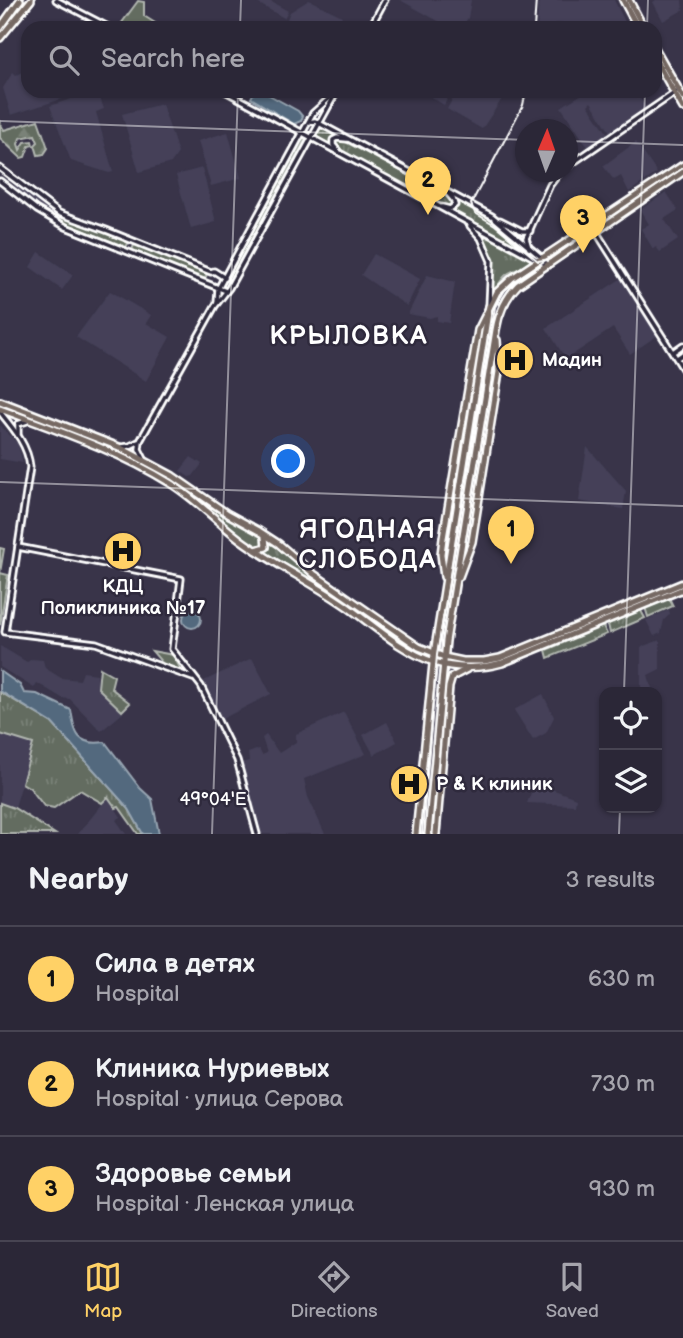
<!DOCTYPE html>
<meta charset="utf-8">
<style>
:root{--surface:#2b2737;--page:#332f3f;--text:#f1f3f6;--muted:#a6a5ad;--line:#474452;--accent:#ffd166}
body{margin:0;font-family:"Balsamiq Sans",sans-serif;background:var(--page);color:var(--text)}
.controls{position:absolute;right:21px;bottom:21px;display:grid;overflow:hidden;border-radius:14px;box-shadow:0 2px 5px #0004}
.controls button{width:63px;height:63px;display:grid;place-items:center;padding:0;border:0;border-bottom:2px solid var(--line);background:var(--surface);color:var(--text);font:35px sans-serif}
.compass{position:absolute;left:515px;top:119px;width:63px;height:63px;border-radius:50%;background:var(--surface);box-shadow:0 2px 5px #0004;rotate:2deg}
.you{position:absolute;left:289px;top:462px;width:24px;height:24px;margin:-18px;border:5px solid #fff;border-radius:50%;background:#1a73e8;box-shadow:0 0 0 10px #1a73e833}
.badge{display:grid;place-items:center;width:46px;height:46px;border-radius:50%;background:var(--accent);color:#111;font-size:23px;font-weight:700}
.pin{position:absolute;translate:-50% -58px;filter:drop-shadow(0 2px 4px #0008)}
.pin::after{content:'';position:absolute;top:37px;width:24px;height:21px;background:inherit;clip-path:polygon(0 0,100% 0,50% 100%)}
.list{margin:0;padding:0;list-style:none}
h2{display:flex;justify-content:space-between;align-items:center;height:91px;margin:0;padding:0 28px;font-size:30px}
h2 small{font-size:23px;font-weight:400;color:var(--muted)}
.list li{display:grid;grid-template-columns:46px 1fr auto;gap:21px;align-items:center;box-sizing:border-box;height:105px;padding:0 28px;border-top:2px solid var(--line)}
.list b{display:block;font-size:26px;white-space:nowrap}
.list p{margin:0;font-size:23px;white-space:nowrap;color:var(--muted)}
.list em{font-size:23px;font-style:normal;color:var(--muted)}
.icon{flex:none;width:38px;height:38px;fill:none;stroke:currentColor;stroke-width:2;stroke-linecap:round;stroke-linejoin:round}
.map{position:relative;flex:none;width:683px;height:834px;overflow:hidden}
.search{position:absolute;background:var(--surface);box-shadow:0 2px 5px #0004;left:21px;right:21px;top:21px;height:77px;display:flex;align-items:center;gap:18px;box-sizing:border-box;padding:0 24px;border-radius:21px;color:var(--muted);font-size:26px}
.sheet{height:406px;background:var(--surface)}
nav{display:flex;justify-content:space-around;align-items:center;box-sizing:border-box;height:98px;border-top:2px solid var(--line);background:var(--surface);font-size:19px;color:var(--muted)}
nav a{display:grid;justify-items:center;gap:4px}
nav .on{color:var(--accent)}
.map>svg:first-child{display:block}
.built{fill:#444058}
.grass{fill:url(#grass-tufts);stroke:#b1b6b0;stroke-width:2}
.forest{fill:url(#forest-firs);stroke:#b1b6b0;stroke-width:2}
.park{fill:#636c60;stroke:#b1b6b0;stroke-width:2}
.water{fill:#52697e;stroke:#97a5b2;stroke-width:2}
.lines{fill:none;stroke-linecap:round;stroke-linejoin:round}
.minor-casing{stroke:#fff;stroke-width:9}
.major-casing{stroke:#fff;stroke-width:10}
.minor{stroke:#2f2a3d;stroke-width:3.5}
.major{stroke:#766964;stroke-width:5}
.tram{stroke:#fff;stroke-width:2}
.ticks{fill:none;stroke:#fff;stroke-width:2;stroke-opacity:0.45}
.labels{text-anchor:middle;dominant-baseline:central;stroke-width:5;stroke-linejoin:round;paint-order:stroke}
.poi-label{font-size:19px;font-weight:bold;fill:#fff;stroke:#2f2a3d;text-anchor:start}
.district-label{font-size:26px;font-weight:bold;letter-spacing:2px;fill:#fff;stroke:#2f2a3d}
.ticks-label{font-size:18px;text-anchor:middle;fill:#fff;stroke:#2f2a3d;stroke-width:5;stroke-linejoin:round;paint-order:stroke}
</style>
<div class="map">
<svg width="683" height="834" viewBox="0 0 683 834">
<defs>
<pattern id="grass-tufts" width="24" height="20" patternUnits="userSpaceOnUse" patternTransform="scale(1.75)"><rect width="24" height="20" fill="#636c60"/><path d="M3 7l-1-3M5 7V3M7 7l1-3M15 17l-1-3M17 17v-4M19 17l1-3" fill="none" stroke="#7a8278"/></pattern>
<pattern id="forest-firs" width="22" height="20" patternUnits="userSpaceOnUse" patternTransform="scale(1.75)"><rect width="22" height="20" fill="#636c60"/><path d="M5 1l3.5 6h-7zM16 11l3.5 6h-7z" fill="#7a8278"/></pattern>
</defs>
<rect width="100%" height="100%" fill="#393449"/>
<filter id="ink" filterUnits="userSpaceOnUse"><feTurbulence type="fractalNoise" baseFrequency=".0143" numOctaves="2"/><feDisplacementMap in="SourceGraphic" scale="14" xChannelSelector="R" yChannelSelector="G"/><feConvolveMatrix kernelMatrix="1 2 1 2 8 2 1 2 1" color-interpolation-filters="sRGB"/></filter>
<g filter="url(#ink)">
<g class="built">
<polygon points="252,0 268,0 288,11 284,18"/>
<polygon points="309,0 342,16 336,28 304,28 287,19 290,12"/>
<polygon points="400,0 471,0 468,18 461,28 451,28"/>
<polygon points="539,0 614,0 628,28 599,28 555,23 554,28 537,28"/>
<polygon points="656,0 682,0 683,10 663,21 653,2"/>
<polygon points="28,70 28,91 87,91 11,115 3,88 13,72 16,75"/>
<polygon points="95,91 98,92 104,109 96,112 113,172 109,173 71,161 50,106"/>
<polygon points="421,91 452,91 444,105"/>
<polygon points="457,91 488,91 502,99 482,129 447,109"/>
<polygon points="587,91 635,91 646,107 610,132 591,102 588,105 608,134 588,147 561,107"/>
<polygon points="162,104 178,153 171,163 139,172 122,114"/>
<polygon points="228,132 241,178 211,186 198,141"/>
<polygon points="636,142 657,173 629,192 621,176 614,180 603,166"/>
<polygon points="202,168 216,222 191,229 176,175"/>
<polygon points="17,183 57,214 53,218 13,188"/>
<polygon points="666,192 678,210 664,219 678,240 660,252 656,247 653,249 641,229 649,224 640,210"/>
<polygon points="39,252 73,275 62,290 30,267"/>
<polygon points="374,254 420,279 407,306 361,275"/>
<polygon points="427,275 455,282 449,323 437,321 437,316 430,318 408,314"/>
<polygon points="622,278 658,335 630,354 613,328 566,359 546,328"/>
<polygon points="110,291 151,315 146,323 170,337 146,381 76,337"/>
<polygon points="0,425 18,444 23,463 0,459"/>
<polygon points="587,447 626,491 623,509 579,501"/>
<polygon points="191,457 202,464 193,476 189,477 180,471"/>
<polygon points="115,537 135,541 131,565 110,561"/>
<polygon points="669,610 670,614 664,620 661,633 654,636 646,620"/>
<polygon points="660,640 660,669 648,675 653,692 641,692 641,647"/>
<polygon points="0,646 27,662 32,659 43,660 45,668 61,678 80,680 83,672 97,674 98,688 123,713 101,731 70,699 62,698 37,683 34,688 0,667"/>
<polygon points="252,658 271,694 222,719 204,681"/>
<polygon points="543,694 554,717 546,733 533,740 514,710"/>
<polygon points="344,712 366,754 304,779 308,797 325,834 259,834 241,763 249,761 248,753 259,749 262,755 267,753 262,738 266,735 279,753 296,742 296,734"/>
<polygon points="387,722 397,742 374,755 363,735"/>
<polygon points="0,734 34,744 15,807 0,802"/>
<polygon points="535,783 576,798 575,805 527,803"/>
<polygon points="108,797 121,817 116,820 126,834 78,834"/>
</g>
<g class="grass">
<polygon points="323,128 338,135 331,140 332,146 316,136 319,129"/>
<polygon points="302,139 305,140 232,275 229,276 228,273"/>
<polygon points="340,139 445,194 453,199 453,205 447,207 439,205 343,152 334,144 334,141"/>
<polygon points="456,199 496,222 531,251 531,254 450,210 457,206"/>
<path d="M478 230 530 259V263C522 269 511 270 505 276 500 281 496 289 492 295 490 266 498 258 478 230Z"/>
<polygon points="0,404 101,442 136,460 0,407"/>
<polygon points="139,461 167,476 261,536 265,539 264,546 260,548 253,545 194,496 137,462"/>
<polygon points="272,543 313,578 430,657 407,645 312,579 264,553"/>
<polygon points="667,598 670,600 673,606 648,617 645,607"/>
<polygon points="640,609 645,618 610,633 608,624"/>
<polygon points="601,627 604,628 607,634 548,658 546,650"/>
<polygon points="100,668 114,676 111,688 130,703 122,711 98,688"/>
<polygon points="0,692 52,723 129,809 143,834 138,834 119,807 116,808 108,797 102,803 80,790 54,808 44,806 30,788 22,783 33,744 0,734"/>
<polygon points="0,803 14,808 55,834 0,834"/>
</g>
<polygon class="forest" points="38,120 48,148 44,154 38,155 35,145 38,142 35,135 20,138 18,144 20,150 25,142 32,141 33,145 29,146 25,157 21,158 0,138 0,123 4,130"/>
<g class="park">
<polygon points="138,1 144,2 144,16 163,28 118,28"/>
<polygon points="61,216 129,242 126,247 59,221"/>
<polygon points="135,243 208,272 204,281 131,252"/>
<polygon points="0,548 4,549 0,573 8,575 0,625"/>
<polygon points="152,651 173,655 180,668 177,670 163,664"/>
</g>
<g class="water">
<polygon points="262,91 298,111 303,117 301,121 294,124 251,98 254,92"/>
<circle cx="192" cy="619" r="9"/>
<path d="M0 671 20 685 24 693 37 694 71 710C75 734 77 746 105 742L140 788 152 799 159 834H143L129 809 52 723 0 691Z"/>
</g>
<g class="lines">
<defs>
<g id="minor">
<polyline points="56,0 110,28"/>
<polyline points="370,28 385,0"/>
<polyline points="225,91 547,265"/>
<polyline points="309,122 315,121 492,216 542,258 547,265"/>
<polyline points="338,151 333,145 333,140 337,138 347,139"/>
<polyline points="568,166 676,92"/>
<polyline points="0,168 59,213 106,230 211,272 214,271 225,278"/>
<polyline points="0,181 37,210 66,227 226,291"/>
<polyline points="442,207 450,209 455,205 453,199 447,192"/>
<polyline points="500,220 522,231 530,231"/>
<polyline points="470,226 481,238 491,261 489,306"/>
<polyline points="597,233 683,369"/>
<polyline points="529,248 526,238 550,185 560,172"/>
<polyline points="217,303 218,289 313,113 333,95"/>
<polyline points="673,352 683,345"/>
<polyline points="677,358 683,354"/>
<path d="M0 412C13 428 28 445 30 467L5 632 96 643 193 678"/>
<polyline points="18,434 18,424 27,421"/>
<polyline points="122,447 130,446 138,442"/>
<polyline points="144,459 139,449 140,441 215,306 229,288 337,91"/>
<polyline points="18,547 181,579 172,649 201,686 237,760 257,834"/>
</g>
<g id="major">
<polyline points="623,0 638,28"/>
<polyline points="629,0 644,28"/>
<polyline points="0,28 20,0"/>
<polyline points="0,38 31,0"/>
<polyline points="655,48 683,97"/>
<polyline points="655,59 683,108"/>
<polyline points="0,401 119,447 173,476 228,514 259,531 279,544 314,574 419,647 444,657 463,661 484,661 500,658 683,583"/>
<path d="M0 409C59 431 117 450 170 483 196 499 217 522 241 540 275 565 314 583 349 608 375 627 403 652 434 662 455 669 481 669 502 663L683 589"/>
<polyline points="256,550 266,547 265,537"/>
<polyline points="444,577 441,554 443,538 478,330 497,292 512,278 683,165"/>
<polyline points="459,577 472,542 499,372 497,340"/>
<polyline points="416,834 434,654 489,306"/>
<path d="M428 834 446 641 496 330C499 312 505 298 518 285L683 172"/>
<polyline points="436,834 449,687 452,677 467,669"/>
</g>
</defs>
<use href="#minor" class="minor-casing"/>
<use href="#major" class="major-casing"/>
<use href="#minor" class="minor"/>
<use href="#major" class="major"/>
<g class="tram">
<polyline points="534,28 536,0"/>
<polyline points="526,91 523,105 471,204 475,213 495,225 538,261 550,259"/>
<polyline points="422,834 437,655 495,307 505,290 516,280 683,168"/>
</g>
</g>
</g>
<path class="ticks" d="M240 28 241 0M647 28 648 0M0 121 526 140M568 141 683 145M0 482 683 506M624 692 645 91M212 834 238 91M619 834 620 808"/>
<defs>
<symbol id="hospital-disc" viewBox="-11 -11 22 22"><circle r="9.5" fill="#ffd166" stroke="#2f2a3d"/><path d="M-5-5h3v3.5h4V-5h3V5h-3V1.5h-4V5h-3Z" fill="#111"/></symbol>
</defs>
<g fill-rule="evenodd">
<use href="#hospital-disc" x="493" y="338" width="44" height="44"/>
<use href="#hospital-disc" x="101" y="529" width="44" height="44"/>
<use href="#hospital-disc" x="387" y="762" width="44" height="44"/>
</g>
<g class="labels">
<g class="poi-label">
<text x="542" y="360">Мадин</text>
<text x="123" y="586" text-anchor="middle">КДЦ<tspan x="123" dy="22">Поликлиника №17</tspan></text>
<text x="436" y="784">Р &amp; К клиник</text>
</g>
<g class="district-label">
<text x="349" y="336">КРЫЛОВКА</text>
<text x="368" y="530">ЯГОДНАЯ<tspan x="368" dy="30">СЛОБОДА</tspan></text>
</g>
</g>
<g class="ticks-label">
<text x="213" y="805">49°04'E</text>
</g>
</svg>
<div class="controls">
<button><svg class="icon" aria-label="locate" viewBox="0 0 24 24"><circle cx="12" cy="12" r="6"/><path d="M12 2v4M12 18v4M2 12h4M18 12h4"/></svg></button>
<button><svg class="icon" aria-label="layers" viewBox="0 0 24 24"><path d="M12 4l9 5-9 5-9-5zM3 14l9 5 9-5"/></svg></button>
</div>
<svg class="compass" viewBox="-18 -18 36 36"><path d="M0-13l5 13h-10z" fill="#e53935"/><path d="M0 13l5-13h-10z" fill="#a6a5ad"/></svg>
<div class="you"></div>
<div class="pin badge" style="left:511px;top:564px">1</div>
<div class="pin badge" style="left:428px;top:215px">2</div>
<div class="pin badge" style="left:583px;top:253px">3</div>
<div class="search"><svg class="icon" aria-label="search" viewBox="0 0 24 24"><circle cx="10" cy="10" r="6"/><path d="M15 15l6 6"/></svg>Search here</div>
</div>
<section class="sheet">
<h2>Nearby<small>3 results</small></h2>
<ul class="list">
<li><span class="badge">1</span><div><b>Сила в детях</b><p>Hospital</p></div><em>630 m</em></li>
<li><span class="badge">2</span><div><b>Клиника Нуриевых</b><p>Hospital · улица Серова</p></div><em>730 m</em></li>
<li><span class="badge">3</span><div><b>Здоровье семьи</b><p>Hospital · Ленская улица</p></div><em>930 m</em></li>
</ul>
</section>
<nav>
<a class="on"><svg class="icon" aria-label="map" viewBox="0 0 24 24"><path d="M3 6l6-2 6 2 6-2v14l-6 2-6-2-6 2zM9 4v14M15 6v14"/></svg>Map</a>
<a><svg class="icon" aria-label="directions" viewBox="0 0 24 24"><path d="M12 3l9 9-9 9-9-9zM9 14v-3h6M13 9l2 2-2 2"/></svg>Directions</a>
<a><svg class="icon" aria-label="saved" viewBox="0 0 24 24"><path d="M7 4h10v16l-5-4-5 4z"/></svg>Saved</a>
</nav>
